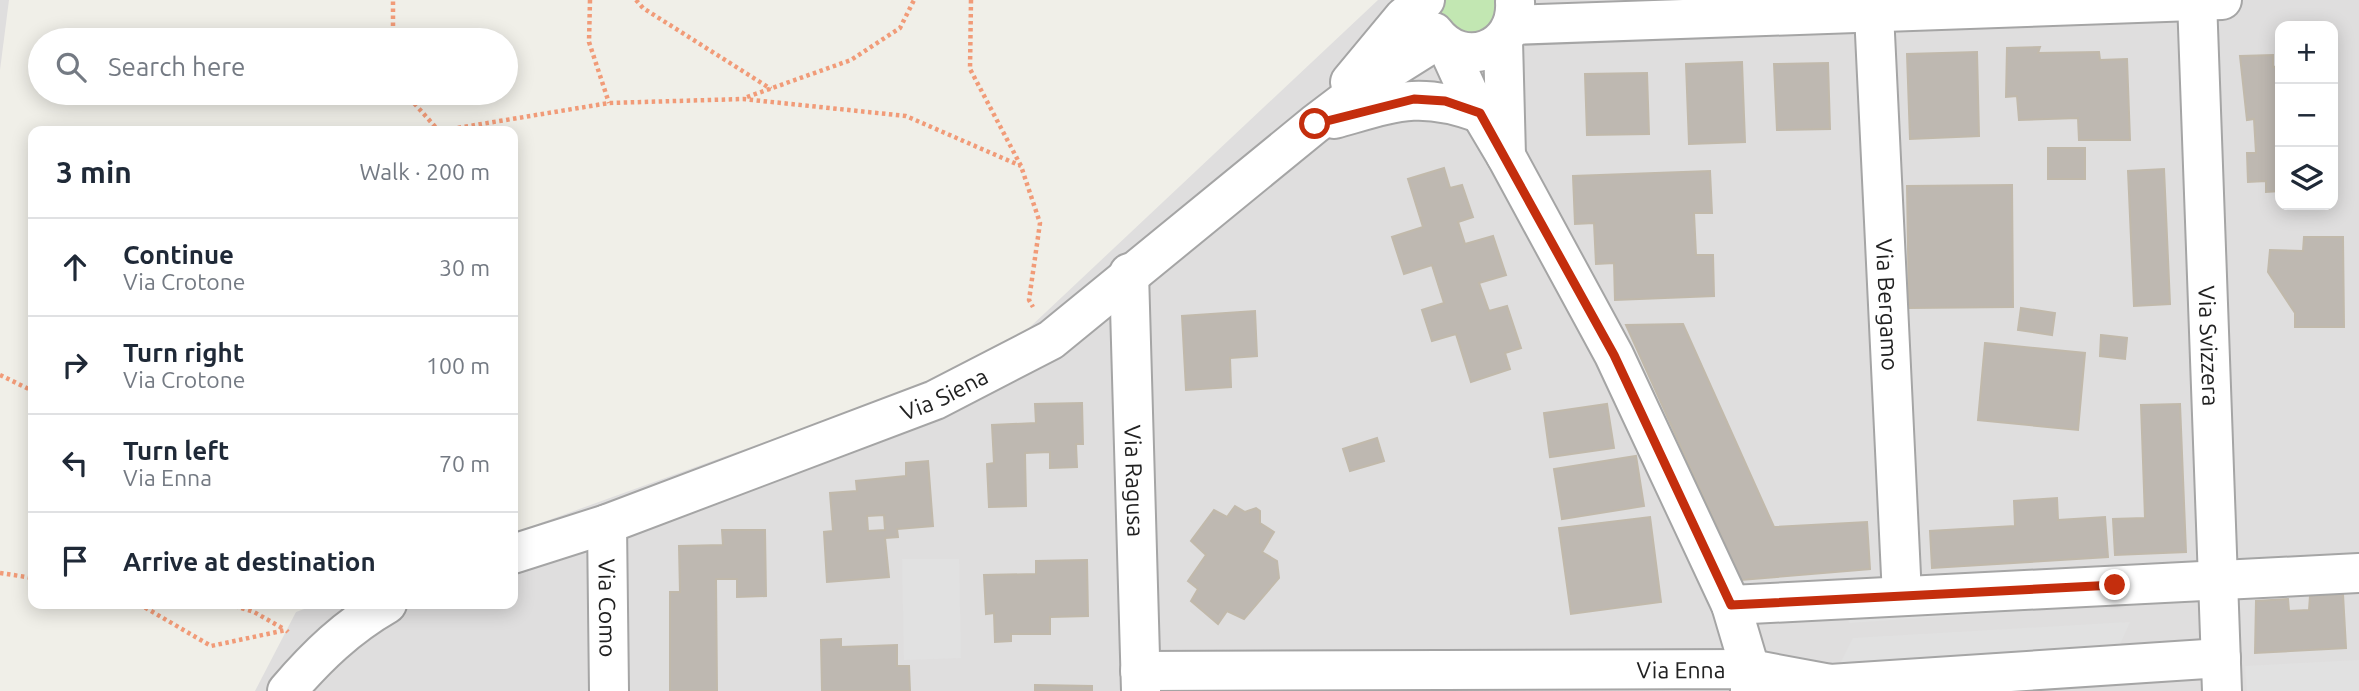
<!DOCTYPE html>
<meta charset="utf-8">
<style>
:root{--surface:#fff;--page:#f6f6f7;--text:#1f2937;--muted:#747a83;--line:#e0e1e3}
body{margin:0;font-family:Ubuntu,sans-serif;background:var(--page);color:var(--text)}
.controls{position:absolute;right:21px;top:21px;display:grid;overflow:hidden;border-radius:14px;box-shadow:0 4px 18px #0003}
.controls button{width:63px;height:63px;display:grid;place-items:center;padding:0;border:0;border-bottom:2px solid var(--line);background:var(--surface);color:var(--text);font:35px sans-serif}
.stop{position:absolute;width:21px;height:21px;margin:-16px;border:5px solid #c42e0d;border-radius:50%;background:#fff}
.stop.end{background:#c42e0d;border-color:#fff;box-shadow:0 2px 7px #0008}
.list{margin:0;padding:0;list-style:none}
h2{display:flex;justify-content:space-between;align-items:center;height:91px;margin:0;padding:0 28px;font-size:30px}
h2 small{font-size:23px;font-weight:400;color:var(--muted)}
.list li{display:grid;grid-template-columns:46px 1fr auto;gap:21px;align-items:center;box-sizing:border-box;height:98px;padding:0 28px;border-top:2px solid var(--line)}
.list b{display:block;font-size:26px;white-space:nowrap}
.list p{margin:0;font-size:23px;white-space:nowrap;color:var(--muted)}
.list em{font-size:23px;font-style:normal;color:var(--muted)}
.icon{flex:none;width:38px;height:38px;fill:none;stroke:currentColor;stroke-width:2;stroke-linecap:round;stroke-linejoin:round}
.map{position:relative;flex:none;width:2359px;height:691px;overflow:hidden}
.search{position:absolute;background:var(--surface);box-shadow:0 4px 18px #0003;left:28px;top:28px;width:490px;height:77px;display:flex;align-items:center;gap:18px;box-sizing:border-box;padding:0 24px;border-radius:38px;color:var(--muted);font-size:26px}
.panel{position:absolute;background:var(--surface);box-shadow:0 4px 18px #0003;left:28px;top:126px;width:490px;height:483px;border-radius:14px}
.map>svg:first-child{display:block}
.residential{fill:#dfdede;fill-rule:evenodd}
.grass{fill:#c2e7b2}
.parking{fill:#e1e1e1}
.building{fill:#beb8b1;stroke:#c1b9ab;stroke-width:2;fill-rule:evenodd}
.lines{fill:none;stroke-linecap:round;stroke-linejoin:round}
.street-casing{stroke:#a5a5a5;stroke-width:42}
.path{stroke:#f19b78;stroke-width:4.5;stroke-dasharray:3.5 3.5;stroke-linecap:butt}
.street{stroke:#fff;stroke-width:38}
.route{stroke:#c42e0d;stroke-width:9}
.labels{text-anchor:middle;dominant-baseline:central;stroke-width:5;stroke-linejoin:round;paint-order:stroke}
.street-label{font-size:23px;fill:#212121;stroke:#fff}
</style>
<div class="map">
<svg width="2359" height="691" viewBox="0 0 2359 691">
<rect width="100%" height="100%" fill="#f0efe8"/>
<g class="residential">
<polygon points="0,0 9,0 0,70"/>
<path d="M1378 0H2359V691H255L296 612 318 604H513V533L997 358ZM2280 26H2333V205H2280Z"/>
</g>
<polygon class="grass" points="1442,0 1501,0 1501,22 1469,41 1440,15"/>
<g class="parking">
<polygon points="902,559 959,559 961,658 904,660"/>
<polygon points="2115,590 2116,605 1849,623 1847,603"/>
<polygon points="2130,622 2116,653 1838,668 1853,638"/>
<polygon points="2359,660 2359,691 2247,691 2245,666"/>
</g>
<g class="building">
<polygon points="2040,47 2038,53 2099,52 2100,60 2127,59 2130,140 2079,140 2078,118 2019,120 2017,96 2006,97 2007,48"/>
<polygon points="1977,52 1979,136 1910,139 1907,54"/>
<polygon points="2273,55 2273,67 2280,66 2280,191 2266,192 2266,181 2248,182 2247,153 2256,153 2254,119 2247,120 2240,56"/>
<polygon points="1742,62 1745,142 1689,144 1686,64"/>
<polygon points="1828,63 1830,129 1777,130 1774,64"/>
<polygon points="1647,73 1649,134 1587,135 1585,74"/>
<rect x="2048" y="148" width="37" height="31"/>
<polygon points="1444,168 1450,188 1462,185 1473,217 1458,222 1465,244 1493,236 1506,275 1479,283 1489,311 1507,306 1521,348 1505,353 1510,369 1471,382 1456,334 1432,341 1422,310 1444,303 1432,265 1404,274 1392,237 1423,227 1408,179"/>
<polygon points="2164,169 2170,304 2134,306 2128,171"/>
<polygon points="1710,171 1712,213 1694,213 1696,255 1713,255 1714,296 1615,300 1614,263 1596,264 1594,223 1575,224 1573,176"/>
<polygon points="2012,185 2013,307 1909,308 1907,186"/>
<polygon points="2304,237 2343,237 2344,327 2295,327 2295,313 2268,272 2270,250 2303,251"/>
<polygon points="2021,308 2055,313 2052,335 2018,330"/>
<polygon points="1255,311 1257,356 1230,358 1231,387 1186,390 1182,316"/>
<polygon points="1683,324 1774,527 1867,522 1870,569 1741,580 1626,325"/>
<polygon points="2101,335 2127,338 2125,359 2100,356"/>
<polygon points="1985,343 2085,353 2078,430 1978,420"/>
<polygon points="1082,403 1083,444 1076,444 1077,467 1050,468 1050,452 1025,453 1026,506 989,507 987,464 994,463 992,425 1036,423 1035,404"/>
<polygon points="1607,404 1614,448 1550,457 1544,413"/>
<polygon points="2180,404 2186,552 2115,555 2113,519 2145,518 2141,405"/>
<polygon points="1377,438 1384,461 1350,471 1343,449"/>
<polygon points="1636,456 1644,506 1562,519 1554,469"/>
<path d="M928 461 933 526 897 529 898 537 885 538 889 577 827 582 824 532 833 531 830 493 857 491 856 481 906 476V463ZM884 515 885 530 868 531 867 516Z"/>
<polygon points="2057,498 2058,520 2105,517 2108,557 1932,568 1930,531 2015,526 2014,501"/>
<polygon points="1235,506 1245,512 1256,508 1260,511 1260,523 1274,532 1262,552 1277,561 1279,578 1244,619 1227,611 1218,624 1191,601 1198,589 1188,581 1206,555 1191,541 1214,510 1227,517"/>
<polygon points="1650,517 1661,602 1571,614 1559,528"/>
<polygon points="722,530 765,530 766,596 737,597 737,579 716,579 717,691 670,691 670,592 680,592 679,546 723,545"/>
<polygon points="1087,560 1088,616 1050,617 1050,634 1011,634 1011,641 995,642 994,613 986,614 984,575 1036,574 1036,561"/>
<polygon points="2343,594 2346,648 2255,653 2256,601 2288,599 2289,611 2309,610 2310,596"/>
<polygon points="841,639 841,647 897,645 897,666 909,666 910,691 822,691 821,640"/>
<polygon points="1035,685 1092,686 1092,691 1035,691"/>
</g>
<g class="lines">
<defs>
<g id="street">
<path id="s1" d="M2197 0 2222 691"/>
<path id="s2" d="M1874 13 1902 596"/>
<polyline points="1513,25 2222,0"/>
<path d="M1434 32C1463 71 1518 50 1515 2"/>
<polyline points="1503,41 1506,156"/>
<polyline points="1447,46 1468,92 1506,156 1614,355 1731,605 1750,669 1750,691"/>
<polyline points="1350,82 1404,17 1425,0"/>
<path d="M1334 119C1395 102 1418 91 1480 113"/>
<path id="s3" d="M1129 273 1141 691"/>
<path id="s4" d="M607 524 609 691"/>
<path id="s5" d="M513 554 607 524 935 400 1051 340 1315 124 1369 83 1439 39"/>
<polyline points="1731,605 2359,573"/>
<path id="s6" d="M1140 671 1750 669 1830 684 2221 658"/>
<path d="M287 691C317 656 347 627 387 604"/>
</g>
</defs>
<use href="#street" class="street-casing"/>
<g class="path">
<polyline points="590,0 589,42 609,103"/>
<polyline points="636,0 643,8 771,89"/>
<polyline points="971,0 970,69 1021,166 1040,223 1029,300 1033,307"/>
<polyline points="393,40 393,0"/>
<polyline points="405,93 439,131 609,103 743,99 906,116 1021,166"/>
<polyline points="747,97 851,60 900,28 914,0"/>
<polyline points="0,375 33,391"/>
<polyline points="0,573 33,578"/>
<polyline points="139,604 211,646 286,630 288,632"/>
<polyline points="228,604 254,612 284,629"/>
</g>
<use href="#street" class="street"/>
</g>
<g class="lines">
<polyline class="route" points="1315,124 1414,99 1445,101 1480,113 1614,355 1731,605 2115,585"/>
</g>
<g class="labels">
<g class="street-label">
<text stroke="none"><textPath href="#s2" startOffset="292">Via Bergamo</textPath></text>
<text stroke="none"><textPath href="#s1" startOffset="346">Via Svizzera</textPath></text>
<text stroke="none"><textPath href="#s5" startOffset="460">Via Siena</textPath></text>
<text stroke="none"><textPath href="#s3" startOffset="208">Via Ragusa</textPath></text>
<text stroke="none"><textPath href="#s4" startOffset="84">Via Como</textPath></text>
<text stroke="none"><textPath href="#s6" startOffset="541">Via Enna</textPath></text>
</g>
</g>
</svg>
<div class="controls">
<button>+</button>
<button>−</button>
<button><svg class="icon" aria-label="layers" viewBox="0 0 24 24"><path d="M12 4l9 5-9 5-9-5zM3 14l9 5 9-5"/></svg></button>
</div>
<div class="stop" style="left:1315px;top:124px"></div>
<div class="stop end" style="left:2115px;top:585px"></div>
<div class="search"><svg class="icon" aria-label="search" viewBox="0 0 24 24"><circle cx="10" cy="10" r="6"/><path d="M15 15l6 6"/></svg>Search here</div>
<section class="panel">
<h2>3 min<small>Walk · 200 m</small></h2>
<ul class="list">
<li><svg class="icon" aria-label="ahead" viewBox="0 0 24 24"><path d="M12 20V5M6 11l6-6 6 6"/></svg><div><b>Continue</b><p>Via Crotone</p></div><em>30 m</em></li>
<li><svg class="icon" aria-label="right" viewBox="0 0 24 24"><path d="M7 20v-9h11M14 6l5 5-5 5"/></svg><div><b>Turn right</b><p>Via Crotone</p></div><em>100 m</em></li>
<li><svg class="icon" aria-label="left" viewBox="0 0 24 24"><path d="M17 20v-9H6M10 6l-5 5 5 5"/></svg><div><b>Turn left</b><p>Via Enna</p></div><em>70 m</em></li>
<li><svg class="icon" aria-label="arrive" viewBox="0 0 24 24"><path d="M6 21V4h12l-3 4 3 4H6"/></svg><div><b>Arrive at destination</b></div></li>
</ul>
</section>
</div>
